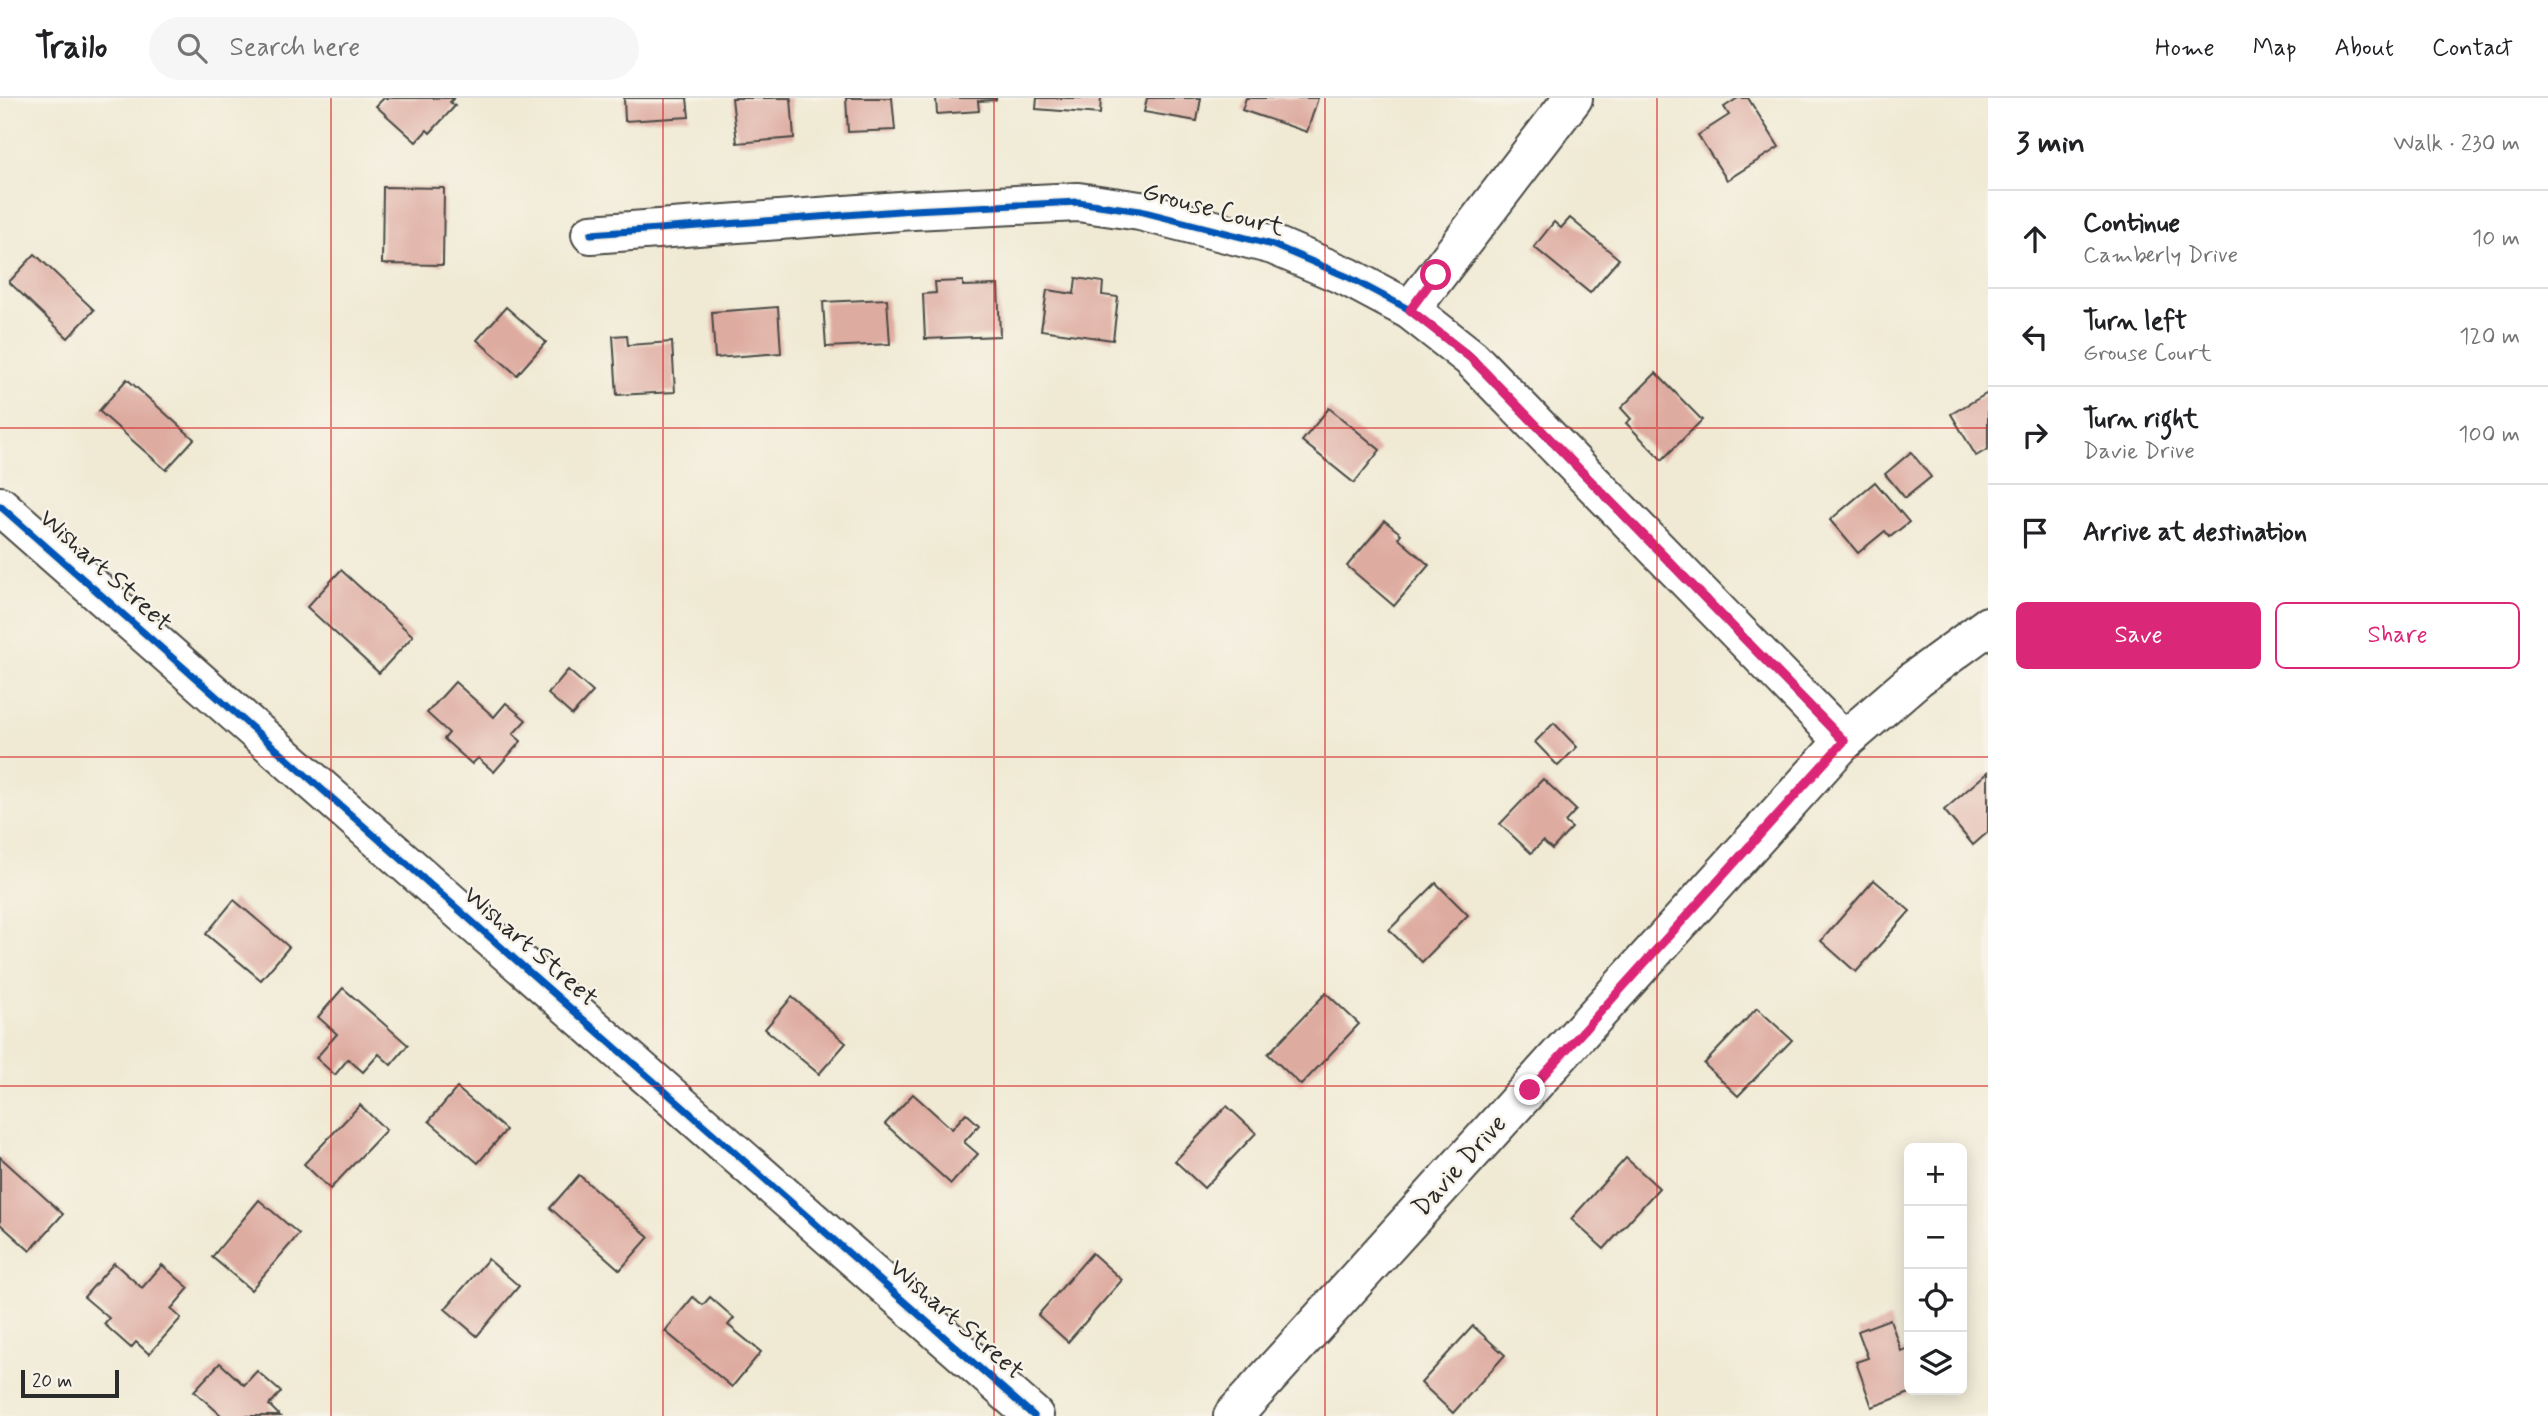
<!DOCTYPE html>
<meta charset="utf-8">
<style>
:root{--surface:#fff;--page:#f6f6f6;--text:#202124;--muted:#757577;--line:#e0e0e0;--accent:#db2777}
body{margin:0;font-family:Mynerve,sans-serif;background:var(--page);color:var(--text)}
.controls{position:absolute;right:21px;bottom:21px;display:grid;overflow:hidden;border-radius:10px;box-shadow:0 4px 18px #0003}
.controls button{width:63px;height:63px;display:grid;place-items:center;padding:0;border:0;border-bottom:2px solid var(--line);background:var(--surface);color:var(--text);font:35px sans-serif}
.scale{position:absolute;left:21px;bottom:18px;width:98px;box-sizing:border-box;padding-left:7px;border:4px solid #2b2b2b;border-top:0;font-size:19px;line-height:24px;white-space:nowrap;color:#2b2b2b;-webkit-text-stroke:5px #f7f3e8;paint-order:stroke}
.stop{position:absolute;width:21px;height:21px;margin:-16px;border:5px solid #db2777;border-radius:50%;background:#fff}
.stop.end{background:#db2777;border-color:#fff;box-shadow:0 2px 7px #0008}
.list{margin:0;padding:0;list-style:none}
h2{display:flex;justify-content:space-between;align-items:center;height:91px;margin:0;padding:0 28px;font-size:30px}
h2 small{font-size:23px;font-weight:400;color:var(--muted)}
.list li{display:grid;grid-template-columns:46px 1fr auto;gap:21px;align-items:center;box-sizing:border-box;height:98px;padding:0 28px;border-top:2px solid var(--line)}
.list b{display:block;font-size:26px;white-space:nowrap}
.list p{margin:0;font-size:23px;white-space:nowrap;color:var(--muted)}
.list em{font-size:23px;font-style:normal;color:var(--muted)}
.actions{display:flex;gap:14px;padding:21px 28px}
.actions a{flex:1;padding:16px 0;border:2px solid var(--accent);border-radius:10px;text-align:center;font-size:24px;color:var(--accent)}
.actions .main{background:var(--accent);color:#fff}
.icon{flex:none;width:38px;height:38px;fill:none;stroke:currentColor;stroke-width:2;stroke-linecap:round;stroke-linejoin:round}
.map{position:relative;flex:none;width:1988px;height:1318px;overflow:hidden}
header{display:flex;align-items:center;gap:42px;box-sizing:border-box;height:98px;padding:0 35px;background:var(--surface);border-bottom:2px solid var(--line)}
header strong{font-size:33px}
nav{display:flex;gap:38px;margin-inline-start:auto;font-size:24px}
.search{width:490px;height:63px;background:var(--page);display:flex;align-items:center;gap:18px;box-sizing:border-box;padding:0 24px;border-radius:38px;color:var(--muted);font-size:26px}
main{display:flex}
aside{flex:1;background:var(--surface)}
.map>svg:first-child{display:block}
.building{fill:#deaba0}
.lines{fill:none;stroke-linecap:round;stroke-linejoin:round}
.minor-casing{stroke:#494844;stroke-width:42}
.minor{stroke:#fff;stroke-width:38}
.cycleway-casing{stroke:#f7f3e8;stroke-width:11}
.cycleway{stroke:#0057b8;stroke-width:7}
.route{stroke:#db2777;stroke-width:9}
.grid{fill:none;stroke:#d62828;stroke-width:2;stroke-opacity:0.55}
.labels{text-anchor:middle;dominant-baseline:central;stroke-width:5;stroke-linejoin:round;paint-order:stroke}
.street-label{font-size:26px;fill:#2b2b2b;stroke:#f7f3e8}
</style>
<header>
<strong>Trailo</strong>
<div class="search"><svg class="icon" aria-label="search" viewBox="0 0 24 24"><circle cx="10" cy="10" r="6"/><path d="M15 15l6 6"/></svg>Search here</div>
<nav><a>Home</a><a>Map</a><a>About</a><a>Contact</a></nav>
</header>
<main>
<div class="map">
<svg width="1988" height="1318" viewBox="0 0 1988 1318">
<rect width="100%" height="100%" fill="#f7f3e8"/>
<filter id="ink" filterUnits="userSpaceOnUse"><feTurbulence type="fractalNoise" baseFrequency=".0143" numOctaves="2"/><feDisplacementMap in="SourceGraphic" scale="14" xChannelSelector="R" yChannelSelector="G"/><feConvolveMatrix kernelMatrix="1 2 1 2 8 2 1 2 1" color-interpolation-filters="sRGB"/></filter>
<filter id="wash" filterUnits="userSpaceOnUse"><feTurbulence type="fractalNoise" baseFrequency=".00686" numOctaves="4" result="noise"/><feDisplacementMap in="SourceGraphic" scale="28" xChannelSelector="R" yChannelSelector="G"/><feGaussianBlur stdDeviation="1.57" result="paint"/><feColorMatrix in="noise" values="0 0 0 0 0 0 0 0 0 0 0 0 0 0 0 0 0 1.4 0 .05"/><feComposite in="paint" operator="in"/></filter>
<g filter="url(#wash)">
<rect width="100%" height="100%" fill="#f0ead4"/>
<g id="blocks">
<g class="building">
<polygon points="384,0 454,0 450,4 455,8 430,35 427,32 416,44 376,8"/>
<polygon points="624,0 687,0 689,19 625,23"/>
<polygon points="732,0 791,0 794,40 737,45"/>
<polygon points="846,0 892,0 895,32 848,34"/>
<polygon points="936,0 996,0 996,2 978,3 979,13 937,16"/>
<polygon points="1037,0 1101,0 1100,16 1036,11"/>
<polygon points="1147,0 1201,0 1197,23 1144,14"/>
<polygon points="1246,0 1318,0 1307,34 1242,12"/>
<polygon points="1738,0 1748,0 1779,49 1727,82 1698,37 1729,17 1724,9"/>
<polygon points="383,89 444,90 443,167 382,166"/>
<polygon points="1570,120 1619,161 1590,195 1534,149 1554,124 1561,130"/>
<polygon points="35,156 94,212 68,240 9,184"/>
<polygon points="1076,180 1103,184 1102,197 1118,199 1113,242 1041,232 1047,192 1074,196"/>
<polygon points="963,183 963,188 998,187 1000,238 925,241 923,196 936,195 935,184"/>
<polygon points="887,201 890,246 826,249 823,204"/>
<polygon points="506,209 546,244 517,277 477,242"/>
<polygon points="778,209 781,255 715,260 712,214"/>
<polygon points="627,237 628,247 672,244 675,294 617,297 613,238"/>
<polygon points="1656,275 1702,322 1662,362 1626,325 1631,321 1621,310"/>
<polygon points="127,281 194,341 166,372 99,313"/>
<polygon points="1988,295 1988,351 1976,358 1951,316"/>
<polygon points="1329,310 1380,352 1354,385 1302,343"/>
<polygon points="1911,354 1931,379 1905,400 1885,376"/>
<polygon points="1875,384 1909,424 1890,439 1885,433 1858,455 1830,422"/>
<polygon points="1385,423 1401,436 1398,440 1429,467 1394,508 1347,468"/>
<polygon points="341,472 413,538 379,575 307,509"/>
<polygon points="568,572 593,594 572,617 548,596"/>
<polygon points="455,584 494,619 506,605 526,622 513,636 521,643 494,674 478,660 472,666 444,641 449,635 427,615"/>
<polygon points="1554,625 1577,649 1558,668 1535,644"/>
<polygon points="1988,674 1988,734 1973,747 1944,712"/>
<polygon points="1543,681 1576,712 1565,724 1572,730 1552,751 1543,743 1531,755 1500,726"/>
<polygon points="1874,782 1910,813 1856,874 1821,843"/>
<polygon points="1436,785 1468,817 1422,864 1389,832"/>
<polygon points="234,802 289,849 261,882 206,836"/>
<polygon points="343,890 408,947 391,967 379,956 363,974 348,961 335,977 316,960 337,936 318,919"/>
<polygon points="1326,895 1359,926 1301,987 1268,956"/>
<polygon points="792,899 846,945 819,976 765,931"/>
<polygon points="1757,910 1792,942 1738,998 1704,966"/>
<polygon points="457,990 506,1032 478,1065 429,1023"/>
<polygon points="913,996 952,1031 966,1015 979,1027 964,1044 978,1056 951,1086 885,1026"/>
<polygon points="360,1007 386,1032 330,1091 304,1066"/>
<polygon points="1227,1008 1256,1035 1204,1090 1175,1063"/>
<polygon points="0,1059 63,1116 30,1153 0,1126"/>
<polygon points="1626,1060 1659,1090 1604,1151 1571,1121"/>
<polygon points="579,1077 649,1139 620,1172 550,1110"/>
<polygon points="259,1102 299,1136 251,1192 212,1159"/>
<polygon points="1092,1155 1122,1182 1068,1244 1038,1217"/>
<polygon points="488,1161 519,1188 477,1238 445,1211"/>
<polygon points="114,1165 142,1190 162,1167 189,1190 171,1211 181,1220 149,1256 136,1244 131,1250 104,1226 109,1220 84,1199"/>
<polygon points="693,1199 703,1207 710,1199 734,1220 728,1227 761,1254 732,1289 665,1233"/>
<polygon points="1890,1221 1901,1253 1909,1250 1909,1292 1918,1292 1872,1309 1856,1264 1868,1260 1858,1233"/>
<polygon points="1473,1228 1505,1257 1453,1315 1421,1285"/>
<polygon points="220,1265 244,1287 257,1273 281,1294 269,1307 280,1318 222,1318 194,1293"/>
</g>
</g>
</g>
<g filter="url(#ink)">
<use href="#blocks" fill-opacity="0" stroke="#494844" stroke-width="2"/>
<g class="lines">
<defs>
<g id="minor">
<polyline points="591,136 913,112 1078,104 1140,113 1273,147 1348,179 1410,212 1471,260 1844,643"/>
<polyline points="1410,212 1573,0"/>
<polyline points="0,408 1034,1318"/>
<polyline points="1233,1318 1844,643 1917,580 1988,528"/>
</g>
</defs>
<use href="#minor" class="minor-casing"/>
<use href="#minor" class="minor"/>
<defs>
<g id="cycleway">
<polyline points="591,136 913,112 1078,104 1140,113 1273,147 1348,179 1410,212 1471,260 1844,643"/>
<polyline points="0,408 1034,1318"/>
</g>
</defs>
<use href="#cycleway" class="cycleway-casing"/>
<use href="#cycleway" class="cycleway"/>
</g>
</g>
<g class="lines" filter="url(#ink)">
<polyline class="route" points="1436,177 1410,212 1471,260 1844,643 1530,992"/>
</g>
<path class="grid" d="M331 0V1318M663 0V1318M994 0V1318M1325 0V1318M1657 0V1318M0 330H1988M0 659H1988M0 988H1988"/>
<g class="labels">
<g class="street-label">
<text transform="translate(1213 112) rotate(15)">Grouse Court</text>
<text transform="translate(105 473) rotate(42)">Wishart Street</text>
<text transform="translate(530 849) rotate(41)">Wishart Street</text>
<text transform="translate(1460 1068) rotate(-48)">Davie Drive</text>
<text transform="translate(956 1222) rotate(41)">Wishart Street</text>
</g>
</g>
</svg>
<div class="controls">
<button>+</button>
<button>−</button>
<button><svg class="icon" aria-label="locate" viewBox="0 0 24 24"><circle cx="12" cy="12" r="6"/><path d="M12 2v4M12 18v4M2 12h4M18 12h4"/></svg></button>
<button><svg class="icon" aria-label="layers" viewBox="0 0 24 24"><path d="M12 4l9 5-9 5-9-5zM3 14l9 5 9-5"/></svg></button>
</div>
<div class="scale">20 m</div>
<div class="stop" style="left:1436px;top:177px"></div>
<div class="stop end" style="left:1530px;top:992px"></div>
</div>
<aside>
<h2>3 min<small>Walk · 230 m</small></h2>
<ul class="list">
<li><svg class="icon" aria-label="ahead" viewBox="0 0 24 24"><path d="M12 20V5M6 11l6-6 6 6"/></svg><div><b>Continue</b><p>Camberly Drive</p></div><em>10 m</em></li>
<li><svg class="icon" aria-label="left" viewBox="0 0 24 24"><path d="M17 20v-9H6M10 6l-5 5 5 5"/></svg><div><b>Turn left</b><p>Grouse Court</p></div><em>120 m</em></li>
<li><svg class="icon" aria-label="right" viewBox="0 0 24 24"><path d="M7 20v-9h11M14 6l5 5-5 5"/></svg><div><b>Turn right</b><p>Davie Drive</p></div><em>100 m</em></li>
<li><svg class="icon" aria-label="arrive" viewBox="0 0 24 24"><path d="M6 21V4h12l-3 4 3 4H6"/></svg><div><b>Arrive at destination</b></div></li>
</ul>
<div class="actions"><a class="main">Save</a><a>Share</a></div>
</aside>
</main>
